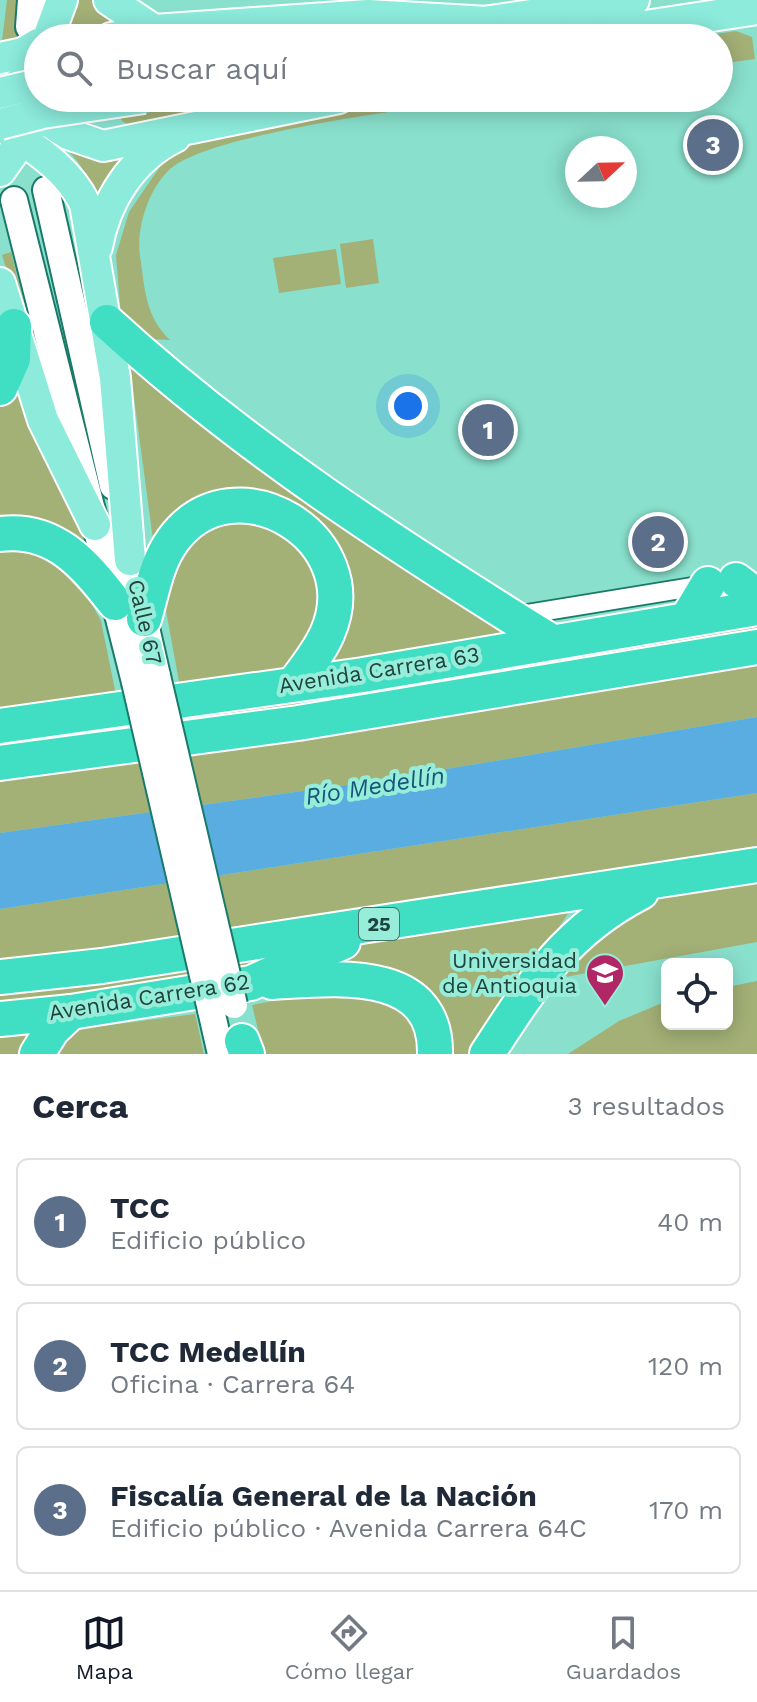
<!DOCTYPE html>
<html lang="es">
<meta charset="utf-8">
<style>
:root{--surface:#fff;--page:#f6f6f7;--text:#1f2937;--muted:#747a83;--line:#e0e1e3;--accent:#111827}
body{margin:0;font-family:"Work Sans",sans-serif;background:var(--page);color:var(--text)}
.controls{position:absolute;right:24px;bottom:24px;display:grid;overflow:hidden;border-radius:12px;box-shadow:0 4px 20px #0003}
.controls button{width:72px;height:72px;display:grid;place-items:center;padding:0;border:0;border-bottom:2px solid var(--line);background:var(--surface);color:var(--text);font:40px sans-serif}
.compass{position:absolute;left:565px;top:136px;width:72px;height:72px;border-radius:50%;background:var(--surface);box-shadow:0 4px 20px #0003;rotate:68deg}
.you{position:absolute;left:408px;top:406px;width:28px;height:28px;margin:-20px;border:6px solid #fff;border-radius:50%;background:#1a73e8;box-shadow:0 0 0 12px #1a73e833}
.badge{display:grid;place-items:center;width:52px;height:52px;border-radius:50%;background:var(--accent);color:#fff;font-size:26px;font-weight:700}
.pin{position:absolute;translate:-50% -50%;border:4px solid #fff;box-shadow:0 2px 8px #0006}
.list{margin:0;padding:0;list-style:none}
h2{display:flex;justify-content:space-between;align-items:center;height:104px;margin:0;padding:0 32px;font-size:34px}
h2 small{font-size:26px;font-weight:400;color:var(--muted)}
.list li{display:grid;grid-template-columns:52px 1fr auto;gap:24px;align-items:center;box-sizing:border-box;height:128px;margin:0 16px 16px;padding:0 16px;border:2px solid var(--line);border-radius:12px}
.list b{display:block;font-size:30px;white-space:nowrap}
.list p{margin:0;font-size:26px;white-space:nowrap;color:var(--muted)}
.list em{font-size:26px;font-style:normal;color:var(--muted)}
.icon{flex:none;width:44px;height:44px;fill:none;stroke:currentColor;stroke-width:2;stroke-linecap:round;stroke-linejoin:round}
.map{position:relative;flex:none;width:757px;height:1054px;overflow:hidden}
.search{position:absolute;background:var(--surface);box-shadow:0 4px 20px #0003;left:24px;right:24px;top:24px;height:88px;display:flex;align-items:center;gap:20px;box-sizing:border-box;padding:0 28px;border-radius:44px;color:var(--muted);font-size:30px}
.sheet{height:536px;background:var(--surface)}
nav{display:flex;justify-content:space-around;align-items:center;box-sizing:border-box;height:112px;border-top:2px solid var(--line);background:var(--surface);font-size:22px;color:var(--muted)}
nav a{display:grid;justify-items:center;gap:4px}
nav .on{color:var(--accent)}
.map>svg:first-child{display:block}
.green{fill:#a3b076}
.water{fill:#59ade1}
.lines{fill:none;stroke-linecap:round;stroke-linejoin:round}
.street-casing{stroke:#1a7a6a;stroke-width:22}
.secondary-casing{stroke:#1a7a6a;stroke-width:30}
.primary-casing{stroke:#fff;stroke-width:34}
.highway-casing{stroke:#fff;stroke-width:38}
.street{stroke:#fff;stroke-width:18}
.secondary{stroke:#fff;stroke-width:26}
.primary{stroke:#8cebdb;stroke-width:30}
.highway{stroke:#40dec3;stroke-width:34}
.secondary-bridge-casing{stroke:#1a7a6a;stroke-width:30;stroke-linecap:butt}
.primary-bridge-casing{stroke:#fff;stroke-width:34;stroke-linecap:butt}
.secondary-bridge{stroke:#fff;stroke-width:26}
.primary-bridge{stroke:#8cebdb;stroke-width:30}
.labels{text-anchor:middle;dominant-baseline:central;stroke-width:8;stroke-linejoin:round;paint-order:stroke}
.shield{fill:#96edda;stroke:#43776c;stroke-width:2}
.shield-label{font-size:20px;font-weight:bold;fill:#20443d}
.street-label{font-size:22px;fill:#20443d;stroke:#96edda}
.poi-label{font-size:22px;fill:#20443d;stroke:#96edda;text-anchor:end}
.water-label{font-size:24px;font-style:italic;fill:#17567a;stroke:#96edda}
</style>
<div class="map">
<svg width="757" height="1054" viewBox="0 0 757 1054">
<rect width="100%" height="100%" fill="#89e0cd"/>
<g class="green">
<polygon points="7,0 19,0 17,48 1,49"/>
<polygon points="69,0 102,0 127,25 88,38 58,38"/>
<polygon points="354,28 356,38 134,38"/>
<polygon points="736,31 752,37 755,59 719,64 719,38 690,38"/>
<polygon points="110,98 294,98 136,128 122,121"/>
<path d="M405 98H488C425 107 205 133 168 171 148 191 136 229 140 256 145 289 145 316 170 340L150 339 121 317 116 255 129 212 168 155 209 137Z"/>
<path d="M61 145 137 149 100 213C91 184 85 164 61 145Z"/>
<polygon points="373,239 379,283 346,288 340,244"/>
<polygon points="336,249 341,284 279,293 273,258"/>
<polygon points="11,252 49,402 2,255"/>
<polygon points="128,353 525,632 319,668 332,552 205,499 175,514 154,547"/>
<polygon points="20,374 75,505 90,551 0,523 0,405"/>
<polygon points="217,518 282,520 324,576 317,635 284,674 180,687 160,578"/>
<polygon points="27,544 72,568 101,621 116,695 0,709 0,545"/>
<polygon points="757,619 757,638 400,698 397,680"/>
<polygon points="757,656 757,717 375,781 0,833 0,769"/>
<polygon points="318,693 275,718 0,755 0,736"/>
<polygon points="757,793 757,853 236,937 0,961 0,909"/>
<polygon points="757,876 757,942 554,979 636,900"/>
<polygon points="572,907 479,1054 443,1054 428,1001 317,966 386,934"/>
<polygon points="311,950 258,972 0,1005 0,988"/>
<polygon points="757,981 757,1054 568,1054 619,1021 667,1001 667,1024 727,1024 727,987"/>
<polygon points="329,990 413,1008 426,1054 264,1054 252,1005"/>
<polygon points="195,1014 204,1054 43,1054 63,1031"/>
<polygon points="31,1029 23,1054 0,1054 0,1032"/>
</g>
<polygon class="water" points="757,717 757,793 0,909 0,833 375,781"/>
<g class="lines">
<defs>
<polyline id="street" points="515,616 711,584"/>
<g id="secondary">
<polyline points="29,27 31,0"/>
<polyline points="46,190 113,486"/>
<polyline points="14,200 135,682"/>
<polyline points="126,540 157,676"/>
<polyline points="211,1010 221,1054"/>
</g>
<g id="primary">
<polyline points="109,0 154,30"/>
<polyline points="470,24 634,0"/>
<polyline points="48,38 62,0"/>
<polyline points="111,38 154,30 368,15 488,22"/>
<polyline points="567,38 757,9"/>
<polyline points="0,58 23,53 38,44"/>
<polyline points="7,103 38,54"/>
<polyline points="22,104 68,134 103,146 339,98"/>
<path d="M0 124C32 147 68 168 85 204L115 378 130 560"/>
<polyline points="0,171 32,126"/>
<path d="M97 247C105 201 132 158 175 137"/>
<polyline points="0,283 43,420 95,525"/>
</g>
<g id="highway">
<path d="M107 322C243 447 396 545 552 642"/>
<polyline points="0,388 13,359 14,326"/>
<path d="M0 534C54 527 85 564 115 603"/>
<polyline points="736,580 757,596"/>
<path d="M144 619C152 592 156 563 173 540 234 457 370 538 327 634 319 652 306 668 294 684"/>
<polyline points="687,619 708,584"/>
<polyline points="0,726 363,675 757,608"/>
<polyline points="0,763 298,723 757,647"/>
<polyline points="0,977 102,966 757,865"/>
<path d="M272 982C330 979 437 964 435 1054"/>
<polyline points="0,1019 71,1012 251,983 343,942"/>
<polyline points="242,1041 247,1054"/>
<polyline points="37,1054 52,1030 71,1012"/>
<path d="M487 1054C532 985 565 931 641 892"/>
</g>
</defs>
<use href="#street" class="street-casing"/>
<use href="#secondary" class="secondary-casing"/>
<use href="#primary" class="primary-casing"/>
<use href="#highway" class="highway-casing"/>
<use href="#street" class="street"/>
<use href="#secondary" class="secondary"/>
<use href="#primary" class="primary"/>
<use href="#highway" class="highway"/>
<defs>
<g id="secondary-bridge">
<polyline points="157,676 234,1005"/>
<polyline points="135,682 211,1010"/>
</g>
<g id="primary-bridge">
<polyline points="0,93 38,84"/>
<polyline points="0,124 43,113 144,98"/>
</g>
</defs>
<use href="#secondary-bridge" class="secondary-bridge-casing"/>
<use href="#primary-bridge" class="primary-bridge-casing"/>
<use href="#secondary-bridge" class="secondary-bridge"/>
<use href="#primary-bridge" class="primary-bridge"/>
</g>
<defs>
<symbol id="university-pin" viewBox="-11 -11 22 30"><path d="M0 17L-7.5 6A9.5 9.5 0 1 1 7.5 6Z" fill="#b12765" stroke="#96edda"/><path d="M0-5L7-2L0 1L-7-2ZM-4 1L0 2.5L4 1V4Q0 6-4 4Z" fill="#fff"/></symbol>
</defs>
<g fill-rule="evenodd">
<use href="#university-pin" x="583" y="951" width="44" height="60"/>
</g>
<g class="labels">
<rect class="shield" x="359" y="908" width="40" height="32" rx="6"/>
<g class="shield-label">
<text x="379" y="924">25</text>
</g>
<g class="street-label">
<text transform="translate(145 622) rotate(77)">Calle 67</text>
<text transform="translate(379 670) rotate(-9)">Avenida Carrera 63</text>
<text transform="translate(149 997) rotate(-9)">Avenida Carrera 62</text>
</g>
<g class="poi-label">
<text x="577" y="960">Universidad<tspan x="577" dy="25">de Antioquia</tspan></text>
</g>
<g class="water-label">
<text transform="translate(375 786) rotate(-9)">Río Medellín</text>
</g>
</g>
</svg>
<div class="controls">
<button><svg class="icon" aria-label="locate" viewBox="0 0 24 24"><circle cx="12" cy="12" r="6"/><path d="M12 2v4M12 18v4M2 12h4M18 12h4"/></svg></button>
</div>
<svg class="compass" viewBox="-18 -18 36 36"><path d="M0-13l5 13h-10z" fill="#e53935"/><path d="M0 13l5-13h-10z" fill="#747a83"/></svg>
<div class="you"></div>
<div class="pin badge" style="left:488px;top:430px;background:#5c6f8a">1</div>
<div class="pin badge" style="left:658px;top:542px;background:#5c6f8a">2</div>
<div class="pin badge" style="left:713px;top:145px;background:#5c6f8a">3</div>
<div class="search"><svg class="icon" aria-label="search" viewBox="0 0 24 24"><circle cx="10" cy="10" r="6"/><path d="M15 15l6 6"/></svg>Buscar aquí</div>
</div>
<section class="sheet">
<h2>Cerca<small>3 resultados</small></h2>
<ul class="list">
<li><span class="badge" style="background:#5c6f8a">1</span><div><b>TCC</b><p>Edificio público</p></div><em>40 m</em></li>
<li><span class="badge" style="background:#5c6f8a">2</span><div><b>TCC Medellín</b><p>Oficina · Carrera 64</p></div><em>120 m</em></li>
<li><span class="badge" style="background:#5c6f8a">3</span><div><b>Fiscalía General de la Nación</b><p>Edificio público · Avenida Carrera 64C</p></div><em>170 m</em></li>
</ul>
</section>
<nav>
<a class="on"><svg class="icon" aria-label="map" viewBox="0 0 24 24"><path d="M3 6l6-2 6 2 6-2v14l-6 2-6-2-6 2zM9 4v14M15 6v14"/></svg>Mapa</a>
<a><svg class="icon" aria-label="directions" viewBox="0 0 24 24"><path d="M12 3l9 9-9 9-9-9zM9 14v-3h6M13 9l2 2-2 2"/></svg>Cómo llegar</a>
<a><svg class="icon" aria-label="saved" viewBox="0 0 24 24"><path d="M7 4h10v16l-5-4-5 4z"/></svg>Guardados</a>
</nav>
